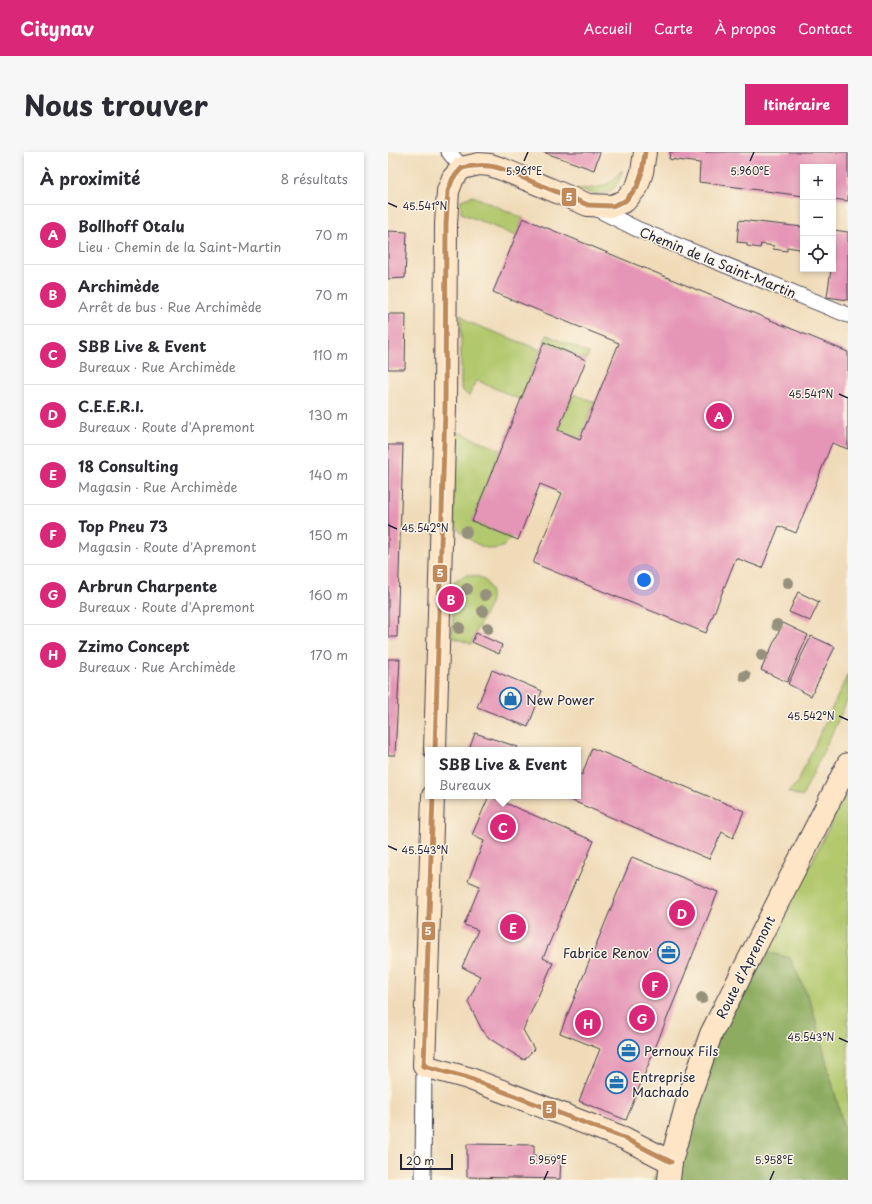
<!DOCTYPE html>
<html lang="fr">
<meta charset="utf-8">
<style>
:root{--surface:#fff;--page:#f7f7f7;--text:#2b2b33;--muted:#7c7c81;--line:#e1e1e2;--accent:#db2777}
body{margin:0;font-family:"Playpen Sans",sans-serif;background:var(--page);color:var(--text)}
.controls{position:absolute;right:12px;top:12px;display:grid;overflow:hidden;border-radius:0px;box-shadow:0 2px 6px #0003}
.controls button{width:36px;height:36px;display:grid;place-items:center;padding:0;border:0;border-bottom:1px solid var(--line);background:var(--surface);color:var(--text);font:20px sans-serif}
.scale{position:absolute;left:12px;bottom:10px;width:53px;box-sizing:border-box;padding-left:4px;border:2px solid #22223b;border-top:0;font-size:11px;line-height:14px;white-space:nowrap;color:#22223b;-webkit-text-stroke:3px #fcf5e5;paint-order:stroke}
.you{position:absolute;left:256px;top:428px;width:14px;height:14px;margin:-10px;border:3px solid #fff;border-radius:50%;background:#1a73e8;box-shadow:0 0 0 6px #1a73e833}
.badge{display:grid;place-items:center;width:26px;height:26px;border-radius:50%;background:var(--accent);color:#fff;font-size:13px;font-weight:700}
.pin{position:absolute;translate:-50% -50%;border:2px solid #fff;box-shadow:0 1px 4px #0006}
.popup{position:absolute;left:37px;top:595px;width:156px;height:52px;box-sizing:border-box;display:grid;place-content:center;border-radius:0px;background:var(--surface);filter:drop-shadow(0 1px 3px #0005);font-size:13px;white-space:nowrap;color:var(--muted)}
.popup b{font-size:15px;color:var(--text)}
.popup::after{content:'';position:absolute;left:50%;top:100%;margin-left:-8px;border:8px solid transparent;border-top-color:var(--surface)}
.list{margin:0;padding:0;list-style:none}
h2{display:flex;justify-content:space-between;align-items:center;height:52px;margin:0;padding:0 16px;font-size:17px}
h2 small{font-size:13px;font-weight:400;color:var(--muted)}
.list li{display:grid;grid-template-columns:26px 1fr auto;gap:12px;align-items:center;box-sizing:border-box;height:60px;padding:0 16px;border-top:1px solid var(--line)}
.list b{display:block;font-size:15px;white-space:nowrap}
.list p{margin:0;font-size:13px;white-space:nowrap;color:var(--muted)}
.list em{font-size:13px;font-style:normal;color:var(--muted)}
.icon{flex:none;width:22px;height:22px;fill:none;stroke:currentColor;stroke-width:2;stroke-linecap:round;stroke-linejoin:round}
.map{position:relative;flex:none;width:460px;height:1028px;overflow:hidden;border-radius:0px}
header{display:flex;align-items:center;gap:24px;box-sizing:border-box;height:56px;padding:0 20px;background:var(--accent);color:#fff}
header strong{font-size:19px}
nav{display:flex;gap:22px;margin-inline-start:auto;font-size:14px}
.intro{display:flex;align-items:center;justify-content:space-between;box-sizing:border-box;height:96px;padding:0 24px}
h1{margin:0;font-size:28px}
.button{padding:10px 18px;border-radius:0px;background:var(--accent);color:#fff;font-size:14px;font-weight:700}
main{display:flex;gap:24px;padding:0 24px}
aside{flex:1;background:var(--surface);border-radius:0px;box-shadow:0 2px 6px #0003}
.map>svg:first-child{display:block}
.green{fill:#b2c86d;stroke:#6a7554}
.forest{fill:#8dac60;stroke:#58674e}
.building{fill:#e595b6}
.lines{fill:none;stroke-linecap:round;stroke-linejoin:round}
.street-casing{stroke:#413e4e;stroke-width:17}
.secondary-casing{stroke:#413e4e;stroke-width:24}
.street{stroke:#fff;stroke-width:15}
.secondary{stroke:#fde5c5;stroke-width:22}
.bus-1-casing{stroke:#fcf5e5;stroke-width:8}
.bus-1{stroke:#bf8959;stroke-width:5}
.tree{fill:#96917c}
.ticks{fill:none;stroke:#22223b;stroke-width:1.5}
.labels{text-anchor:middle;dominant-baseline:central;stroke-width:3;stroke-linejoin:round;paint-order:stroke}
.street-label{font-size:13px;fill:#22223b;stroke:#fcf5e5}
.poi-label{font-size:13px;fill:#22223b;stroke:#fcf5e5;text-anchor:start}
.ticks-label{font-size:10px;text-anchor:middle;fill:#22223b;stroke:#fcf5e5;stroke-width:3;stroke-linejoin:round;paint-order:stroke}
.line-badge{stroke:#fcf5e5;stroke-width:1.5}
.badge-label{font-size:11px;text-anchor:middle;font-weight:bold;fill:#fff}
</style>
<header>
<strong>Citynav</strong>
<nav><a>Accueil</a><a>Carte</a><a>À propos</a><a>Contact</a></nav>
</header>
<div class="intro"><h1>Nous trouver</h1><a class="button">Itinéraire</a></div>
<main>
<aside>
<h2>À proximité<small>8 résultats</small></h2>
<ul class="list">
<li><span class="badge">A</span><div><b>Bollhoff Otalu</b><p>Lieu · Chemin de la Saint-Martin</p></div><em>70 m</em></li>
<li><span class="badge">B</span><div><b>Archimède</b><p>Arrêt de bus · Rue Archimède</p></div><em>70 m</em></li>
<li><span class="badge">C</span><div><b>SBB Live &amp; Event</b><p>Bureaux · Rue Archimède</p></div><em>110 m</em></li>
<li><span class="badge">D</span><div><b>C.E.E.R.I.</b><p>Bureaux · Route d'Apremont</p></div><em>130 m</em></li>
<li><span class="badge">E</span><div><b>18 Consulting</b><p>Magasin · Rue Archimède</p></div><em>140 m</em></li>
<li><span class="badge">F</span><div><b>Top Pneu 73</b><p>Magasin · Route d'Apremont</p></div><em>150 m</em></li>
<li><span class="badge">G</span><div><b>Arbrun Charpente</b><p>Bureaux · Route d'Apremont</p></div><em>160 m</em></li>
<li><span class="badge">H</span><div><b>Zzimo Concept</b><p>Bureaux · Rue Archimède</p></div><em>170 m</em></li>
</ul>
</aside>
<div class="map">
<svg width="460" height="1028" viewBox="0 0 460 1028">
<rect width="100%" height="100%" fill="#fcf5e5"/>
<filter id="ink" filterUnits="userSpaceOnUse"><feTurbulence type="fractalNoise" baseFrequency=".025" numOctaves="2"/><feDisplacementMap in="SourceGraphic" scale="8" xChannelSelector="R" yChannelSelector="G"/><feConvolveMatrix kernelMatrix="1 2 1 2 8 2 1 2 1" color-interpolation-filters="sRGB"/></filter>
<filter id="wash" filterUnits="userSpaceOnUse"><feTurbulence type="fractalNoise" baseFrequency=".012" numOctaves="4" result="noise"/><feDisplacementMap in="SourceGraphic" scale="16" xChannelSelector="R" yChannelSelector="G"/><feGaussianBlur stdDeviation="0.9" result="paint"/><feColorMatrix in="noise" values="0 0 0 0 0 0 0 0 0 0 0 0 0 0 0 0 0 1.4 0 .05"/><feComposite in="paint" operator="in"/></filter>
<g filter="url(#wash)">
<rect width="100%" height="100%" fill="#f0dbb9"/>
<g class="green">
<path d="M234 18C228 46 212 45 188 37 211 36 219 37 234 18Z"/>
<polygon points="85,44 135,66 128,84 73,61 73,48"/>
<polygon points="73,162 80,170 153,198 133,248 88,228 81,244 73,237"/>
<polygon points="159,183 201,201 198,208 156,190"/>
<polygon points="185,242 207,250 192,287 170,278"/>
<path d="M68 279 113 298 84 369 123 385C121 387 120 391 117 393 103 404 81 389 71 378 68 375 67 371 65 367Z"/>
<path d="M79 423C87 423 96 425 100 433 108 448 99 456 93 470 89 477 86 485 83 492L64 485 66 431 68 428Z"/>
<polygon points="460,522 460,547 414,645 400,640 409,631"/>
<polygon points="460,637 460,992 423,851 402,806 379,800"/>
</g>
<polygon class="forest" points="379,800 402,806 423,851 460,992 460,1024 458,1028 266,1028 314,874"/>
<g id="blocks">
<g class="building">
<polygon points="155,0 212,0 206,18"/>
<polygon points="282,0 460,0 460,49 445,47 445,15 415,15 415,44 311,30 312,11 281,7"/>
<polygon points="135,66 460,200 460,297 444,291 408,381 391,374 374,416 348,406 318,481 145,411 174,341 152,332 130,388 84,369 156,190 198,208 170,278 192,287 231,191 105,140"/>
<polygon points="351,68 415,75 415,101 412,100 412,97 399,95 399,99 385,97 386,94 373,92 372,96 359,94 359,91 349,90"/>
<polygon points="445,78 460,80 460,148 439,145 443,117 445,117"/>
<polygon points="0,79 19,80 17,126 0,127"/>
<polygon points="0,162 18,162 17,217 0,217"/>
<polygon points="0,293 15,293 9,485 0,485"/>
<polygon points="410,440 431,450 422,469 401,460"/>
<polygon points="395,471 420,483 399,530 373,518"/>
<polygon points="88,481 114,493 111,502 84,490"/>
<polygon points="423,484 447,495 423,544 400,532"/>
<polygon points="0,507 12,507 7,603 0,603"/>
<polygon points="104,518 154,539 140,575 89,555"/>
<polygon points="87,581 130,595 129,598 81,598"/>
<polygon points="204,596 356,659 345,686 334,680 321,707 173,644 190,644 190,621 194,623"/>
<polygon points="101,644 206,689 189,729 188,728 155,806 165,811 135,878 146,897 136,908 102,887 94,878 80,850 92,824 74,815 90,778 76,773 92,734 80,729 96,689 84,683"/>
<polygon points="244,705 330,740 238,968 191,949 212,897 172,881"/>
<polygon points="79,992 146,993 146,1004 173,1004 172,1027 79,1025"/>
</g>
</g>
</g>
<g filter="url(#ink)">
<use href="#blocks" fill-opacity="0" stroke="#413e4e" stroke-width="1"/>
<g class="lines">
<defs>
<g id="street">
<polyline points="61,0 74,16"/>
<polyline points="207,56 249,77 460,163"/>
<polyline points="35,1028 36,914"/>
</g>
<g id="secondary">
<polyline points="47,598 57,256 58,72 60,39 65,26 74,16 91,12 102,13 114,17 200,53 224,54 237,49 249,35 254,20 257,0"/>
<polyline points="45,644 36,914 80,926 236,986 283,1010"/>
<polyline points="281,1028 283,1010 298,954 323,882 460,612"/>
</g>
</defs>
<use href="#street" class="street-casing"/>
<use href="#secondary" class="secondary-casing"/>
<use href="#street" class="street"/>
<use href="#secondary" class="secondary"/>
<defs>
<g id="bus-1">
<path d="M74 16C88 13 100 12 114 17L200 53 224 54 237 49 249 35 254 20 257 0"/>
<polyline points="47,598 57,256 58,72 60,39 65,26 74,16"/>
<polyline points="36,914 45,644"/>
<polyline points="36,914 80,926 236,986 283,1010"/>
</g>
</defs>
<use href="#bus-1" class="bus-1-casing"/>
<use href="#bus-1" class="bus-1"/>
</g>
<g class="tree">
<circle cx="78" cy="380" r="6"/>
<circle cx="400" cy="431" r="6"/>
<circle cx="79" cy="437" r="6"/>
<circle cx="97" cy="443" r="6"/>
<circle cx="71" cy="452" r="6"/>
<circle cx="95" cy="459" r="6"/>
<circle cx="389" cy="473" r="6"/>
<circle cx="71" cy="476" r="6"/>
<circle cx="100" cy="476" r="6"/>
<circle cx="374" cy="503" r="6"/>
<circle cx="357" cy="524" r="6"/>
<circle cx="314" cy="846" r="6"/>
</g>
</g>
<path class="ticks" d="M136 9 140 0M362 9 366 0M0 51 9 55M451 242 460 246M0 373 9 377M451 564 460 568M0 694 9 698M451 886 460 890M156 1028 160 1019M382 1028 386 1019"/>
<defs>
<symbol id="shop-ring" viewBox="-11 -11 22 22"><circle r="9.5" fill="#fcf5e5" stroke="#1f6fb2" stroke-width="1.5"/><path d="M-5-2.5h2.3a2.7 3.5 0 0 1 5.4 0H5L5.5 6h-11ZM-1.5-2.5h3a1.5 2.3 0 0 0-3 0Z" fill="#1f6fb2"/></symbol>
<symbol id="office-ring" viewBox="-11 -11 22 22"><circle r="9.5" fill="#fcf5e5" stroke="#1f6fb2" stroke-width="1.5"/><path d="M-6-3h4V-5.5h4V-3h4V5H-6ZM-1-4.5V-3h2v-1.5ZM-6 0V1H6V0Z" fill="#1f6fb2"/></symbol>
</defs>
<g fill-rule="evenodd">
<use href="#shop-ring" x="110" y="534" width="25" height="25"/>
<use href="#office-ring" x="268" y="788" width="25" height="25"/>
<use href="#office-ring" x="228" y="886" width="25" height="25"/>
<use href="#office-ring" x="216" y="918" width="25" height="25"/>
</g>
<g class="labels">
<g class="street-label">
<text transform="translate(330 110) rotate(22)">Chemin de la Saint-Martin</text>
<text transform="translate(357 815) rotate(-63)">Route d'Apremont</text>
</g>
<g class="poi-label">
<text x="138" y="547">New Power</text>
<text x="264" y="800" text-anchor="end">Fabrice Renov'</text>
<text x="256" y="898">Pernoux Fils</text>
<text x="244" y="924">Entreprise<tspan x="244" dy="15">Machado</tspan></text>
</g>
</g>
<g class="ticks-label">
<text x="136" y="23">5.961°E</text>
<text x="362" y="23">5.960°E</text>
<text x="37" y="58">45.541°N</text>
<text x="423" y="246">45.541°N</text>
<text x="37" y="380">45.542°N</text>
<text x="423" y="568">45.542°N</text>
<text x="37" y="702">45.543°N</text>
<text x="423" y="889">45.543°N</text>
<text x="160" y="1012">5.959°E</text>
<text x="386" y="1012">5.958°E</text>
</g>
<g class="line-badge">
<rect x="173" y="35" width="16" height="20" rx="4" fill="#bf8959"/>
<rect x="44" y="412" width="16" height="19" rx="4" fill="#bf8959"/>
<rect x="33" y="769" width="15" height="20" rx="4" fill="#bf8959"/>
<rect x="154" y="948" width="15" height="19" rx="4" fill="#bf8959"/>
</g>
<g class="badge-label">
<text x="181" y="49">5</text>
<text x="52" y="425">5</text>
<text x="40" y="783">5</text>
<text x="161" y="961">5</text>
</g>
</svg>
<div class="controls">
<button>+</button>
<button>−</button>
<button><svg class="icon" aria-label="locate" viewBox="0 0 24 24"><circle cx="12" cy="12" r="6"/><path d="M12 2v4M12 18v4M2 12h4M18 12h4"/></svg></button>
</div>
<div class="scale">20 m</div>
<div class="you"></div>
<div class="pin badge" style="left:331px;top:264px">A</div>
<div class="pin badge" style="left:63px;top:447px">B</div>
<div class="pin badge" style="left:115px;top:675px">C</div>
<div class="popup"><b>SBB Live &amp; Event</b>Bureaux</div>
<div class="pin badge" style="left:294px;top:761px">D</div>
<div class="pin badge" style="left:125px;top:775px">E</div>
<div class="pin badge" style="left:267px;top:833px">F</div>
<div class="pin badge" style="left:254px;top:866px">G</div>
<div class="pin badge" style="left:200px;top:871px">H</div>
</div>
</main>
